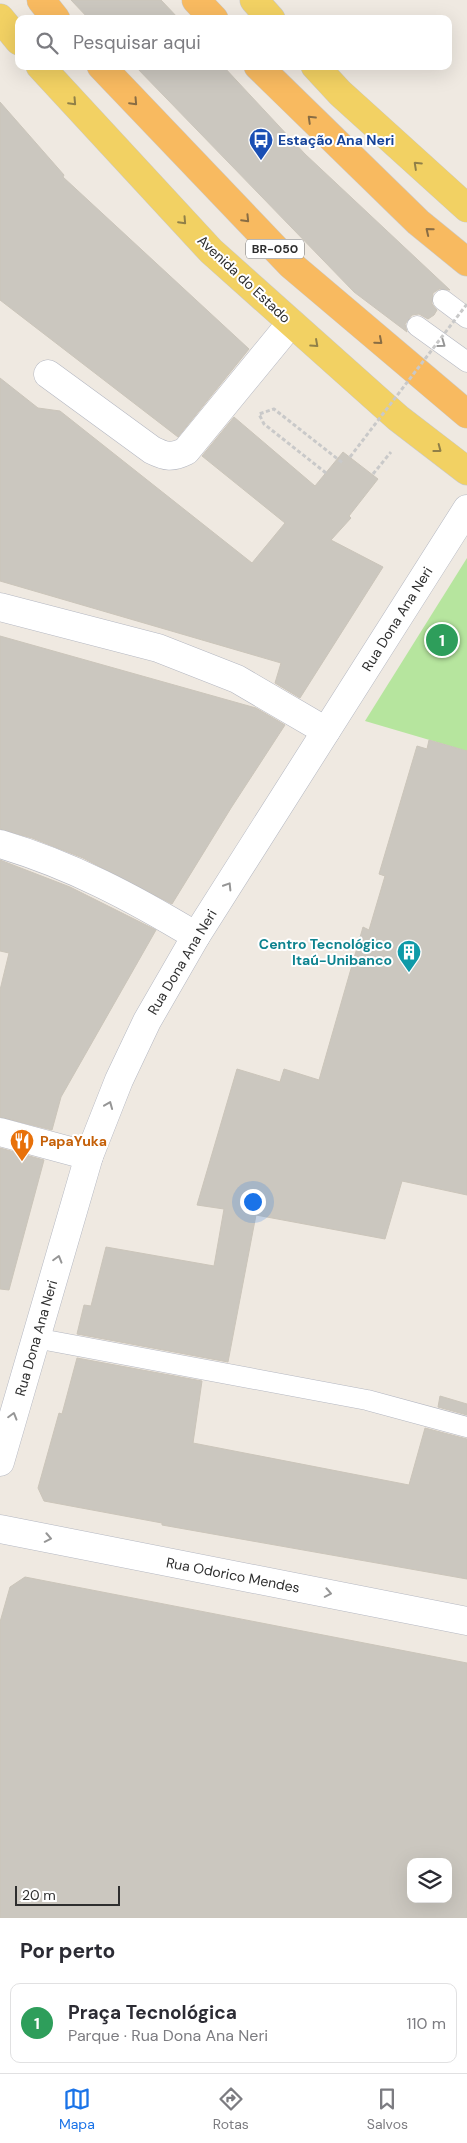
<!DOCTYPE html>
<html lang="pt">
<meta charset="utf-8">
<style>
:root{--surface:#fff;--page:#f7f7f7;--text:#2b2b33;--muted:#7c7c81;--line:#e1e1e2;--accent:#1a73e8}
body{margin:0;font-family:"DM Sans",sans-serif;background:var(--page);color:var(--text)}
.controls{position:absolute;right:15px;bottom:15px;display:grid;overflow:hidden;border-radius:10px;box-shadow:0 5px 20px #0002}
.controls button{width:45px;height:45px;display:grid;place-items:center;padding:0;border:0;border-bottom:1px solid var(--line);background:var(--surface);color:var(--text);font:25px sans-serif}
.scale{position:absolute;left:15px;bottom:12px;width:105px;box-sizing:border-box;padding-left:5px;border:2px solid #2e2e2e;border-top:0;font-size:14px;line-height:18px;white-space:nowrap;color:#2e2e2e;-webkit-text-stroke:4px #fff;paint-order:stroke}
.you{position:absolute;left:252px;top:1201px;width:18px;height:18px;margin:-12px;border:4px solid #fff;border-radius:50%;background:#1a73e8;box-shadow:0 0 0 8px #1a73e833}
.badge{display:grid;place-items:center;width:32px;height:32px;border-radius:50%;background:var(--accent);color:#fff;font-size:16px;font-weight:700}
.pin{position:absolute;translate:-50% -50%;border:2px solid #fff;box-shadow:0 1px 5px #0006}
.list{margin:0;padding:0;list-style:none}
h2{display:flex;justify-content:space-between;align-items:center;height:65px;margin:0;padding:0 20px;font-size:21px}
h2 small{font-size:16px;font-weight:400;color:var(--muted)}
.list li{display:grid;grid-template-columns:32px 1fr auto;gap:15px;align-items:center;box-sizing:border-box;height:80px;margin:0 10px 10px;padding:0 10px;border:1px solid var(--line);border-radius:10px}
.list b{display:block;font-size:19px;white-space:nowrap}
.list p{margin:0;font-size:16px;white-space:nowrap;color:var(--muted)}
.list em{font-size:16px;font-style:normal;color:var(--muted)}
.icon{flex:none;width:28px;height:28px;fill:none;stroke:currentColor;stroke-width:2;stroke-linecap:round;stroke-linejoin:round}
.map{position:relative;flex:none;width:467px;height:1918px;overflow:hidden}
.search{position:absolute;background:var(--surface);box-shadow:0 5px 20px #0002;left:15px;right:15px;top:15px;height:55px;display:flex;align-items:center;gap:12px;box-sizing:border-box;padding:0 18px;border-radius:10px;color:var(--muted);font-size:19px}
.sheet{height:155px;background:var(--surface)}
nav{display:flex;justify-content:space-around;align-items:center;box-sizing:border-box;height:70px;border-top:1px solid var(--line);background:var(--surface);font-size:14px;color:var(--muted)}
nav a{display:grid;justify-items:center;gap:2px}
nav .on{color:var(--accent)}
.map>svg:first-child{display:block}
.green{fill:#b6e59e}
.building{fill:#cbc7bf;stroke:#cbc5ba;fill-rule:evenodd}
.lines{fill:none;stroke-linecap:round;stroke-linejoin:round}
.service-casing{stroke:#b4b7c1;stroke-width:21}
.minor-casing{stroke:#b4b7c1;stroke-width:29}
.primary-casing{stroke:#c9c9c9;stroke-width:29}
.trunk-casing{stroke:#c9c9c9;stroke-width:29}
.path{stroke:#c9c9c9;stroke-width:3;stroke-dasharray:4 2.5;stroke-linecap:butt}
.service{stroke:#fff;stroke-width:20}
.minor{stroke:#fff;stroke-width:28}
.primary{stroke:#f2d163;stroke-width:28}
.trunk{stroke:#f8ba60;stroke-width:28}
.path-bridge{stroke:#c9c9c9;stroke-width:3;stroke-dasharray:4 2.5;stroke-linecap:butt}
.oneway{stroke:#908048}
.oneway2{stroke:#896d44}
.oneway3{stroke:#969696}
.labels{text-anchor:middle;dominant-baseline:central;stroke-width:4;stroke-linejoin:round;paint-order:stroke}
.shield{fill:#fff;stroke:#6d6d6d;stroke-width:1}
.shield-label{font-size:12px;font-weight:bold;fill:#2e2e2e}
.transit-label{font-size:14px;font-weight:bold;fill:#164399;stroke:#fff;text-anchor:start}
.street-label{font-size:14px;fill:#2e2e2e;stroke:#fff}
.culture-label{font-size:14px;font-weight:bold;fill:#0d838f;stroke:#fff;text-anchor:end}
.food-label{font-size:14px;font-weight:bold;fill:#c56008;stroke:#fff;text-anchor:start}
</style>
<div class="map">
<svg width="467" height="1918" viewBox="0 0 467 1918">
<rect width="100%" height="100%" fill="#efe9e1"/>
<polygon class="green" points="467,558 467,751 365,721"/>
<g class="building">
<polygon points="71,0 161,0 179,19 89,19"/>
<polygon points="135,66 223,66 305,154 450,290 439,289 433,293 432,304 437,310 434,315 428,319 419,314 412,315 405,324 407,332 354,292"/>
<polygon points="0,102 64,175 63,177 249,349 178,437 0,300"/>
<polygon points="0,378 38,408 60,411 252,563 285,523 202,456 234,417 315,486 343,452 378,479 349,516 351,518 331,540 383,567 300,698 275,683 281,663 0,581"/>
<polygon points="0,636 256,708 285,725 231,808 172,904 83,858 32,838 0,829"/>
<polygon points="429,740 467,751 467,1195 402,1181 385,1239 256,1215 228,1362 77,1334 84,1305 91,1306 106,1247 214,1266 224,1209 197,1205 237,1069 280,1082 284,1069 319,1080 363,927 369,930 385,876 379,874 417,746 427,749"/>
<polygon points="0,860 70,887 156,930 61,1097 52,1130 0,1117 0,990 9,953 0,951"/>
<polygon points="0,1148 44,1160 9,1290 0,1289"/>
<polygon points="77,1358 202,1381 193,1443 409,1485 425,1428 467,1439 467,1579 162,1525 162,1523 44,1501 38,1488 59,1413 62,1414"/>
<polygon points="440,1396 467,1404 467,1415 438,1407"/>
<path d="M25 1577 467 1663V1918H0V1622L10 1587ZM411 1862H448V1899H411Z"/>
</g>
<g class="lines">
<defs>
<g id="service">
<polyline points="443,300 467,318"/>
<polyline points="417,326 467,362"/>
<polyline points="35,1338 367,1400 467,1427"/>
</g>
<g id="minor">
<path d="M48 374 152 450C166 457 172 458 186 451L291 323"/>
<polyline points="0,607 158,648 237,679 326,731"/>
<path d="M0 844C71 865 133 898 196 936"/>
<polyline points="0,1132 89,1156"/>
<polyline points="0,1462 89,1156 119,1080 147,1021 196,936 467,509"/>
<polyline points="0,1529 467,1621"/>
</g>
<g id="primary">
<polyline points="254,0 271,19"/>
<polyline points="0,18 19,41"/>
<polyline points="40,66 211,251 398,418 467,471"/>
<polyline points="315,66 340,93 467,208"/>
</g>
<g id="trunk">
<polyline points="41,0 56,19"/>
<polyline points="196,0 214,19"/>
<polyline points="101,66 291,265 467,414"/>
<polyline points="258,66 418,222 467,262"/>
</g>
</defs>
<use href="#service" class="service-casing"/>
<use href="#minor" class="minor-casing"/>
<use href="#primary" class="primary-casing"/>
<use href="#trunk" class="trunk-casing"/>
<g class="path">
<polyline points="326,473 264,424 259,414 274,409 344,464"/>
<polyline points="373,474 391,452"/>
</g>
<use href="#service" class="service"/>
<use href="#minor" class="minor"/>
<use href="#primary" class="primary"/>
<use href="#trunk" class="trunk"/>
<polyline class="path-bridge" points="350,457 467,304"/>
</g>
<defs><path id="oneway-chevron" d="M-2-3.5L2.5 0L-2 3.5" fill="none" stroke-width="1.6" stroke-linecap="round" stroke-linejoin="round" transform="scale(1.25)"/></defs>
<g class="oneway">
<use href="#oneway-chevron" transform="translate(73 102) rotate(47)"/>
<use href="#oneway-chevron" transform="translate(417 165) rotate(-137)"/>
<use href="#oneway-chevron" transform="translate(183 221) rotate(47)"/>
<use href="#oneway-chevron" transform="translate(315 344) rotate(42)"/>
<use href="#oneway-chevron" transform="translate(438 449) rotate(37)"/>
</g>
<g class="oneway2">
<use href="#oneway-chevron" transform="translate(134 102) rotate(47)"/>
<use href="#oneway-chevron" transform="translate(311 119) rotate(-136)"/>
<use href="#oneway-chevron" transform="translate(246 219) rotate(46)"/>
<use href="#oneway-chevron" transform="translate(429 231) rotate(-141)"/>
<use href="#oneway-chevron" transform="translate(379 341) rotate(41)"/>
</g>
<g class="oneway3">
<use href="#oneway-chevron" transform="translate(442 344) rotate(36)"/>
<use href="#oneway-chevron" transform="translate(228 886) rotate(-58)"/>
<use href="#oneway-chevron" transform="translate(109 1105) rotate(-68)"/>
<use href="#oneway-chevron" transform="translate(58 1259) rotate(-74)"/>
<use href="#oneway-chevron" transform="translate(13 1416) rotate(-74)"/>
<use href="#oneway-chevron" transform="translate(48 1538) rotate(11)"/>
<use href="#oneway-chevron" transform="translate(328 1593) rotate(11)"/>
</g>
<defs>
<symbol id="bus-pin" viewBox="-11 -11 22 30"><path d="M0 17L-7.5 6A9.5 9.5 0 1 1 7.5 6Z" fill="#1a4fb4" stroke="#fff"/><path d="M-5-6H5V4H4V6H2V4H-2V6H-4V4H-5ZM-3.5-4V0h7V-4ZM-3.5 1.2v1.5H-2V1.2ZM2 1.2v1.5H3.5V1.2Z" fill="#fff"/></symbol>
<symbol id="building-pin" viewBox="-11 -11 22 30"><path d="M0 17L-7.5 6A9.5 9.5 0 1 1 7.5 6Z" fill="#0f9aa8" stroke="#fff"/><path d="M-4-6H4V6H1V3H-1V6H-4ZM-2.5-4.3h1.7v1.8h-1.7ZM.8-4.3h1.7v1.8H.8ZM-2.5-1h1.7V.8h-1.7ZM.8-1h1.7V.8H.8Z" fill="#fff"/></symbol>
<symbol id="restaurant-pin" viewBox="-11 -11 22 30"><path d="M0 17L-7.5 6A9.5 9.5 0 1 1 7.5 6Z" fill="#e8710a" stroke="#fff"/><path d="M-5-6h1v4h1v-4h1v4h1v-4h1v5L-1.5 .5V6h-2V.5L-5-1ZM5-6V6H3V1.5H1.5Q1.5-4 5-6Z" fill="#fff"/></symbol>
</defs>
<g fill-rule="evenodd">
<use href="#bus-pin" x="247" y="126" width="28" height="38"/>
<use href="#building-pin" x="395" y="938" width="28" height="38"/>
<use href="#restaurant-pin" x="8" y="1127" width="28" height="38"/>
</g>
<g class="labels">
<rect class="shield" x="246" y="239.5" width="58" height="19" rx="4"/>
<g class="shield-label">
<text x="275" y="249">BR-050</text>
</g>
<g class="transit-label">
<text x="278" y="140">Estação Ana Neri</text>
</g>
<g class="street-label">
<text transform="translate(244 279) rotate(43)">Avenida do Estado</text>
<text transform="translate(397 619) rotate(-58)">Rua Dona Ana Neri</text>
<text transform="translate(182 962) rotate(-59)">Rua Dona Ana Neri</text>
<text transform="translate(36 1338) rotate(-74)">Rua Dona Ana Neri</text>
<text transform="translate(233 1575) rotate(11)">Rua Odorico Mendes</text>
</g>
<g class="culture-label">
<text x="392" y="944">Centro Tecnológico<tspan x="392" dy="16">Itaú-Unibanco</tspan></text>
</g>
<g class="food-label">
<text x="40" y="1141">PapaYuka</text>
</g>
</g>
</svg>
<div class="controls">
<button><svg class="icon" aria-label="layers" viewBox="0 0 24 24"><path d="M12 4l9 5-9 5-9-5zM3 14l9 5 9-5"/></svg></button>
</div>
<div class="scale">20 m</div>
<div class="you"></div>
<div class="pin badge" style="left:442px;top:640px;background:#2e9e5b">1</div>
<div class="search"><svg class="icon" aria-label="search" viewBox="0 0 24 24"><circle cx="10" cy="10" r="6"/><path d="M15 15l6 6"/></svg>Pesquisar aqui</div>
</div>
<section class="sheet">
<h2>Por perto<small></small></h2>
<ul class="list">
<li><span class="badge" style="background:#2e9e5b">1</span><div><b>Praça Tecnológica</b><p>Parque · Rua Dona Ana Neri</p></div><em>110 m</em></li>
</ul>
</section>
<nav>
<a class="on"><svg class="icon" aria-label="map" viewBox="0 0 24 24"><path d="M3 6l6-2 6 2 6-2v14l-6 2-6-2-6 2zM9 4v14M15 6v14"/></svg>Mapa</a>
<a><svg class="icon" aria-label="directions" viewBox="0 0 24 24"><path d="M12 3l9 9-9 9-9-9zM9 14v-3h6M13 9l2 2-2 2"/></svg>Rotas</a>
<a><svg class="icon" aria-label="saved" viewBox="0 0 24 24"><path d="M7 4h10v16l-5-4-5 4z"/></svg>Salvos</a>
</nav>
